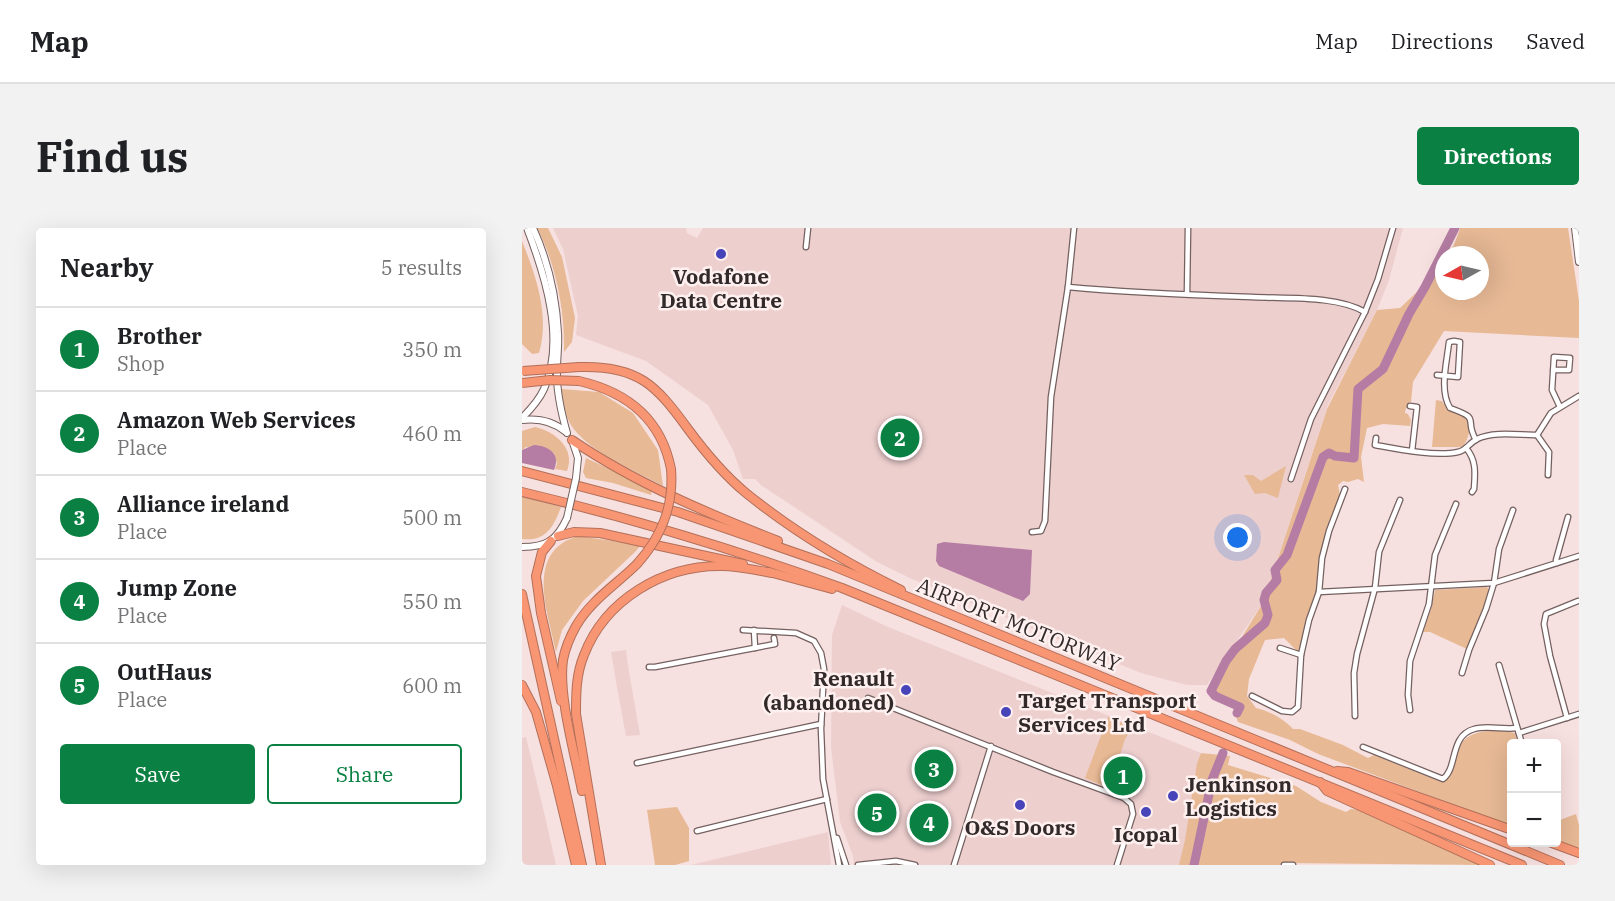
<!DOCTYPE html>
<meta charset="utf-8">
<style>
:root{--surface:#fff;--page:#f2f2f2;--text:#202124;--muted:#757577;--line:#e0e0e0;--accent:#0b8043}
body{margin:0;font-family:"IBM Plex Serif",serif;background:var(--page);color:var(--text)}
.controls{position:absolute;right:18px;bottom:18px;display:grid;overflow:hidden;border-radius:6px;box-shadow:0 6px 24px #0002}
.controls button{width:54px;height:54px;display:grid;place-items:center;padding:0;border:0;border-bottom:2px solid var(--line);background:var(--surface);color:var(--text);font:30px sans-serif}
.compass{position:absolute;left:913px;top:18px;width:54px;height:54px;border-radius:50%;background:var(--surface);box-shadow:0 6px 24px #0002;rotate:262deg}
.you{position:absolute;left:716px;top:310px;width:21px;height:21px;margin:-15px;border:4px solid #fff;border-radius:50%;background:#1a73e8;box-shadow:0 0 0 9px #1a73e833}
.badge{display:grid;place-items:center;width:39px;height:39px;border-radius:50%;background:var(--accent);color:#fff;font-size:20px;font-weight:700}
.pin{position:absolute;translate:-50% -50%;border:3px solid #fff;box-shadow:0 2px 6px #0006}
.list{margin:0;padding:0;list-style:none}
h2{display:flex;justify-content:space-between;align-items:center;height:78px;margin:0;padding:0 24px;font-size:26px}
h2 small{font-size:20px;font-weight:400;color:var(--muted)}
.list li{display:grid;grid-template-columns:39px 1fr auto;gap:18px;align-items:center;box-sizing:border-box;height:84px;padding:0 24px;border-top:2px solid var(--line)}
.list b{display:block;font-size:22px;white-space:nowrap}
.list p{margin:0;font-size:20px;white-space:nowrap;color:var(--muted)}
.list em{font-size:20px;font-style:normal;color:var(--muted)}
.actions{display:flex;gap:12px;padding:18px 24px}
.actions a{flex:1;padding:14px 0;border:2px solid var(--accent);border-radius:6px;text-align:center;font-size:21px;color:var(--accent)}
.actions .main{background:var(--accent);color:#fff}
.map{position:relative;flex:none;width:1057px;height:637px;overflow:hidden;border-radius:6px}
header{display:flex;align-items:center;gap:36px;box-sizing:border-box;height:84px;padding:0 30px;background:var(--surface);border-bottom:2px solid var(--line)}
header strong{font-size:28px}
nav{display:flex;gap:33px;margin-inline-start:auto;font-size:21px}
.intro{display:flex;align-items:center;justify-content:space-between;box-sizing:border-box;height:144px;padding:0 36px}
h1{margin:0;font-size:42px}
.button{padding:15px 27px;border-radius:6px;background:var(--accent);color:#fff;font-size:21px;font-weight:700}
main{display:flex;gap:36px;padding:0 36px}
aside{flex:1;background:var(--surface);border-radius:6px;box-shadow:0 6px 24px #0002}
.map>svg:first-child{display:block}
.built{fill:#edcfce}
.green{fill:#e7b995}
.water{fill:#b57da3}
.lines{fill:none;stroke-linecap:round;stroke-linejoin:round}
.river{stroke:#b57da3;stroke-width:9}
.street-casing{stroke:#73605f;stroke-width:7}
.secondary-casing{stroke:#73605f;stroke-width:8}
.highway-casing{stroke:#b3705a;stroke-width:10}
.street{stroke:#fff;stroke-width:4.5}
.secondary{stroke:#fff;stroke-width:6}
.highway{stroke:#f89674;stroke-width:8}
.secondary-bridge-casing{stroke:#73605f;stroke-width:8;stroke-linecap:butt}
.highway-bridge-casing{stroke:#b3705a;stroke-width:10;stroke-linecap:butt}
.secondary-bridge{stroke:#fff;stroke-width:6}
.highway-bridge{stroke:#f89674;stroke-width:8}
.poi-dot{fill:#4744ba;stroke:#fef0ef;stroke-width:2}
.labels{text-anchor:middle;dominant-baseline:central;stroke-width:5;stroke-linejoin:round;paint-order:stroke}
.poi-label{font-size:21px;font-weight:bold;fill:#322a2a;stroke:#fef0ef}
.street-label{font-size:21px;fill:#322a2a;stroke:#fef0ef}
</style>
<header>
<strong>Map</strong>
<nav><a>Map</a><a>Directions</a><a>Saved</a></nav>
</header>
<div class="intro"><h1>Find us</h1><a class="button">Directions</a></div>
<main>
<aside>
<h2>Nearby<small>5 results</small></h2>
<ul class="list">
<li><span class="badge">1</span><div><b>Brother</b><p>Shop</p></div><em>350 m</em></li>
<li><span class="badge">2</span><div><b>Amazon Web Services</b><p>Place</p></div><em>460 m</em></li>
<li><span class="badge">3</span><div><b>Alliance ireland</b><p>Place</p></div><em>500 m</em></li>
<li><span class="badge">4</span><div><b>Jump Zone</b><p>Place</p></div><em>550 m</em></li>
<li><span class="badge">5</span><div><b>OutHaus</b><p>Place</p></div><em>600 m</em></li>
</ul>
<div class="actions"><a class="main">Save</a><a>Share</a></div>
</aside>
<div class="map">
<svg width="1057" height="637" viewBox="0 0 1057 637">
<rect width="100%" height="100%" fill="#f7e0e0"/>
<g class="built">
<polygon points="31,0 164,0 165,5 175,10 181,0 881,0 867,52 855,82 806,177 742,373 685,457 665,457 619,445 390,351 355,334 239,257 233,251 221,251 211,222 186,177 124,133 54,107 56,88 41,21"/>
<polygon points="320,377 366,399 679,525 675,535 660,637 332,637 331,628 318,594 309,519 310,407"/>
<polygon points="104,422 106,438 118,507 104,508 95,459 89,424"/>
<polygon points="4,509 25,597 34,637 0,637 0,510"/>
<polygon points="306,604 309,637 169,637"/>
</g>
<g class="green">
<path d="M15 0H26L40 29 53 90 50 114 42 124C43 83 34 36 15 0Z"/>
<path d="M937 0H1046L1057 73V110L922 103 891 154 889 174H887V180H884L883 185 886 186 889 192 888 198 861 196 845 200 839 229 842 254 836 251 826 254 821 253 816 257 818 267 803 304 794 362 779 427 762 410 743 412 727 451 725 468 734 480C747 483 762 491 771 501H778L821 517 846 530 852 527 920 554C932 550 930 535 934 525 943 500 971 501 993 505L996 515 990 516 989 598 796 526 768 512 716 494 711 480 690 470 693 463 691 451 697 437 718 412 742 373 805 181 855 82 878 80 922 38V63H958V27H928L938 1Z"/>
<path d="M0 13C14 48 28 88 17 125L10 126 0 116Z"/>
<path d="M39 161 77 164 111 185 136 222 141 258C114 243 56 220 45 189 42 180 41 170 39 161Z"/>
<path d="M914 172 920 173C931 190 934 181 944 188 952 194 946 214 940 219H910Z"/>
<path d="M13 199C33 203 54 221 45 243L33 241 35 236 32 225 4 219 0 222V203Z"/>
<polygon points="64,230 130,261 129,267 91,255 64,250 61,244"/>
<polygon points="764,238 756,270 743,265 733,266 722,247 731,247 739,253"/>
<path d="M0 268 39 279C32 298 24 314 0 311Z"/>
<path d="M56 308 119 317 114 323 61 373 40 402 34 424C26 384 2 324 56 308Z"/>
<polygon points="965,359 968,364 945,421 908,404 901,404 909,381 913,362"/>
<polygon points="586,489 611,499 603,511 591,549 596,551 591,562 563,550"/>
<polygon points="679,525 708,528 706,537 774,558 799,574 824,584 829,581 839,582 962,637 761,635 758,637 657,637 663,612 675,535"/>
<polygon points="155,579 167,600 167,633 153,637 133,637 125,582"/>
<polygon points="1054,586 1057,597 1057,620 1035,613 1035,593"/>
</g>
<g class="water">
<path d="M12 217C27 218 39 226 32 242L0 235V222Z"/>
<polygon points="422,314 510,322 508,366 501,373 417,338 414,333 415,316"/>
</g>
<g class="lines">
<g class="river">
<polyline points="715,485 718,479 693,468 689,463 704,433 713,421 743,395 746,387 742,372 744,365 755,352 753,342 765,327 801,229 807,225 813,228 832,230 836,161 861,141 887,86 903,59 933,0"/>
<polyline points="672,637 690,552 701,525"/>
</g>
<defs>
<g id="street">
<polyline points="284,19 286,0"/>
<path d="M546 59C608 65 669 67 730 69 763 71 814 67 843 84"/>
<polyline points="665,66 666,0"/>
<polyline points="1031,142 1047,142 1048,130 1032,129 1030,162 1038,179"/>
<path d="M915 147 936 149 938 114 932 113 927 114C925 134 917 162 928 180 961 192 941 190 954 212"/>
<polyline points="888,178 895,179 890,223"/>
<path d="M854 210 853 217C875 221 914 229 936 224 944 223 947 215 955 211 972 203 996 207 1015 207"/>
<path d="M944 220C955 233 953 246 952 261L950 264"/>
<polyline points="1026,247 1027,224 1015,207 1029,185 1057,168"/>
<polyline points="769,251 789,191 843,84 856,51 871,0"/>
<polyline points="510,304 519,303 523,293 529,169 546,59 552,0"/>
<polyline points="1035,335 1034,332 1046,289"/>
<polyline points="797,364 972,355 1057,328"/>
<polyline points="221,402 274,405 292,413 299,425 302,441 299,501 301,551 317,637"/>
<polyline points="232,402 233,420"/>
<polyline points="758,420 779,427"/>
<polyline points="977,437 1000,516"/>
<polyline points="127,439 133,439 253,416 252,410"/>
<polyline points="940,445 947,422 964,381 972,355 977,321 991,282"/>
<polyline points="730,468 760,483 770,484 776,479 779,427 787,392 797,364 800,330 807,303 823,261"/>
<polyline points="346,470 531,544 602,570 609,576 611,586 595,637"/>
<polyline points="888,482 886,467 888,433 907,376 913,327 934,276"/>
<polyline points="833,488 832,445 835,426 853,360 857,324 878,272"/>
<polyline points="1045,490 1028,428 1022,396 1024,386 1056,373"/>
<polyline points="997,505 1057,486"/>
<path d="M841 519 921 551C936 540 927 508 952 501 965 497 981 502 995 500"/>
<polyline points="115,535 299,496"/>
<polyline points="175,603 305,571"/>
<polyline points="315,610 324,637"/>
<polyline points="336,637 374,633 393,637"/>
<polyline points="432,637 469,518"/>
<polyline points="762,637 771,637"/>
</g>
<g id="secondary">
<path d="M11 0C26 33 34 68 36 104 37 116 35 129 35 141 34 163 39 184 45 205"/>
<polyline points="1053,0 1057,34"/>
<path d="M0 190C8 182 17 172 22 161 44 112 23 47 5 0"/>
<path d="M0 192C17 190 31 193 44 204"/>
<polyline points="50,212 56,230 54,250"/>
<path d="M0 319C25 319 35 312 45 290"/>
</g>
<g id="highway">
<path d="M57 139C116 137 134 157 166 201 183 224 202 247 224 265 272 304 324 335 379 362"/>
<path d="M57 153C105 164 139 190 149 241"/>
<path d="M50 212C113 255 185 285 256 313"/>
<polyline points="0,243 156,284 306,336 1038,637"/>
<path d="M0 264C109 290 215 322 320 360L1000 637"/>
<polyline points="36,308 52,304 78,305 221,336"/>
<polyline points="29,313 20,324 14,348 19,385 39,473"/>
<polyline points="247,344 310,361"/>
<polyline points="0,366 60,637"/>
<polyline points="0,457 14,484 35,558 54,637"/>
<polyline points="815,543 826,544 990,602"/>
<polyline points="798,554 805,563 968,637"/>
<path d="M60 563C53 526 36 468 41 432 43 421 49 407 54 398 69 372 95 356 115 336"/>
<polyline points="1027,614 1057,625"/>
<path d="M79 637 54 486C54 466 54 446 62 427 83 372 141 337 200 338 216 338 233 342 250 345"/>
</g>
</defs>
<use href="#street" class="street-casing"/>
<use href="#secondary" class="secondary-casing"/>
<use href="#highway" class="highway-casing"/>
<use href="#street" class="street"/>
<use href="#secondary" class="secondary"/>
<use href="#highway" class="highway"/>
<defs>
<polyline id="secondary-bridge" points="45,290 54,250"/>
<g id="highway-bridge">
<polyline points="1,143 57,139"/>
<polyline points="0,155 28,152 57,153"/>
<path d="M115 336C140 308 152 278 149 241"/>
</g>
</defs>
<use href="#secondary-bridge" class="secondary-bridge-casing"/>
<use href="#highway-bridge" class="highway-bridge-casing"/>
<use href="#secondary-bridge" class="secondary-bridge"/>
<use href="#highway-bridge" class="highway-bridge"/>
</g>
<g class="poi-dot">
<circle cx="199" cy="26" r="6"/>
<circle cx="384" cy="462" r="6"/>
<circle cx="484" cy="484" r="6"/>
<circle cx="651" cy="568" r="6"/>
<circle cx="498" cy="577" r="6"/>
<circle cx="624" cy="584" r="6"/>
</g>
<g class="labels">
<g class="poi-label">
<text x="199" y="48">Vodafone<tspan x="199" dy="24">Data Centre</tspan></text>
<text x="372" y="450" text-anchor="end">Renault<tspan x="372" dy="24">(abandoned)</tspan></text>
<text x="496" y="472" text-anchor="start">Target Transport<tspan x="496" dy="24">Services Ltd</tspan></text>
<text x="663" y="556" text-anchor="start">Jenkinson<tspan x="663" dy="24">Logistics</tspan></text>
<text x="498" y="599">O&amp;S Doors</text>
<text x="624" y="606">Icopal</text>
</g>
<g class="street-label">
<text transform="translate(497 396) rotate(22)">AIRPORT MOTORWAY</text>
</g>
</g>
</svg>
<div class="controls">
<button>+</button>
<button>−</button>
</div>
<svg class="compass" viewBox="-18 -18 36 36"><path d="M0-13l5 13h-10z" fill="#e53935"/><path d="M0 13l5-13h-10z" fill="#757577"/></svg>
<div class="you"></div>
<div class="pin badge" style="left:601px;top:548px">1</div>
<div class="pin badge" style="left:378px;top:210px">2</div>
<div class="pin badge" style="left:412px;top:541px">3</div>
<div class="pin badge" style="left:407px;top:595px">4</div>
<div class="pin badge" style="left:355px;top:585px">5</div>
</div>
</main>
